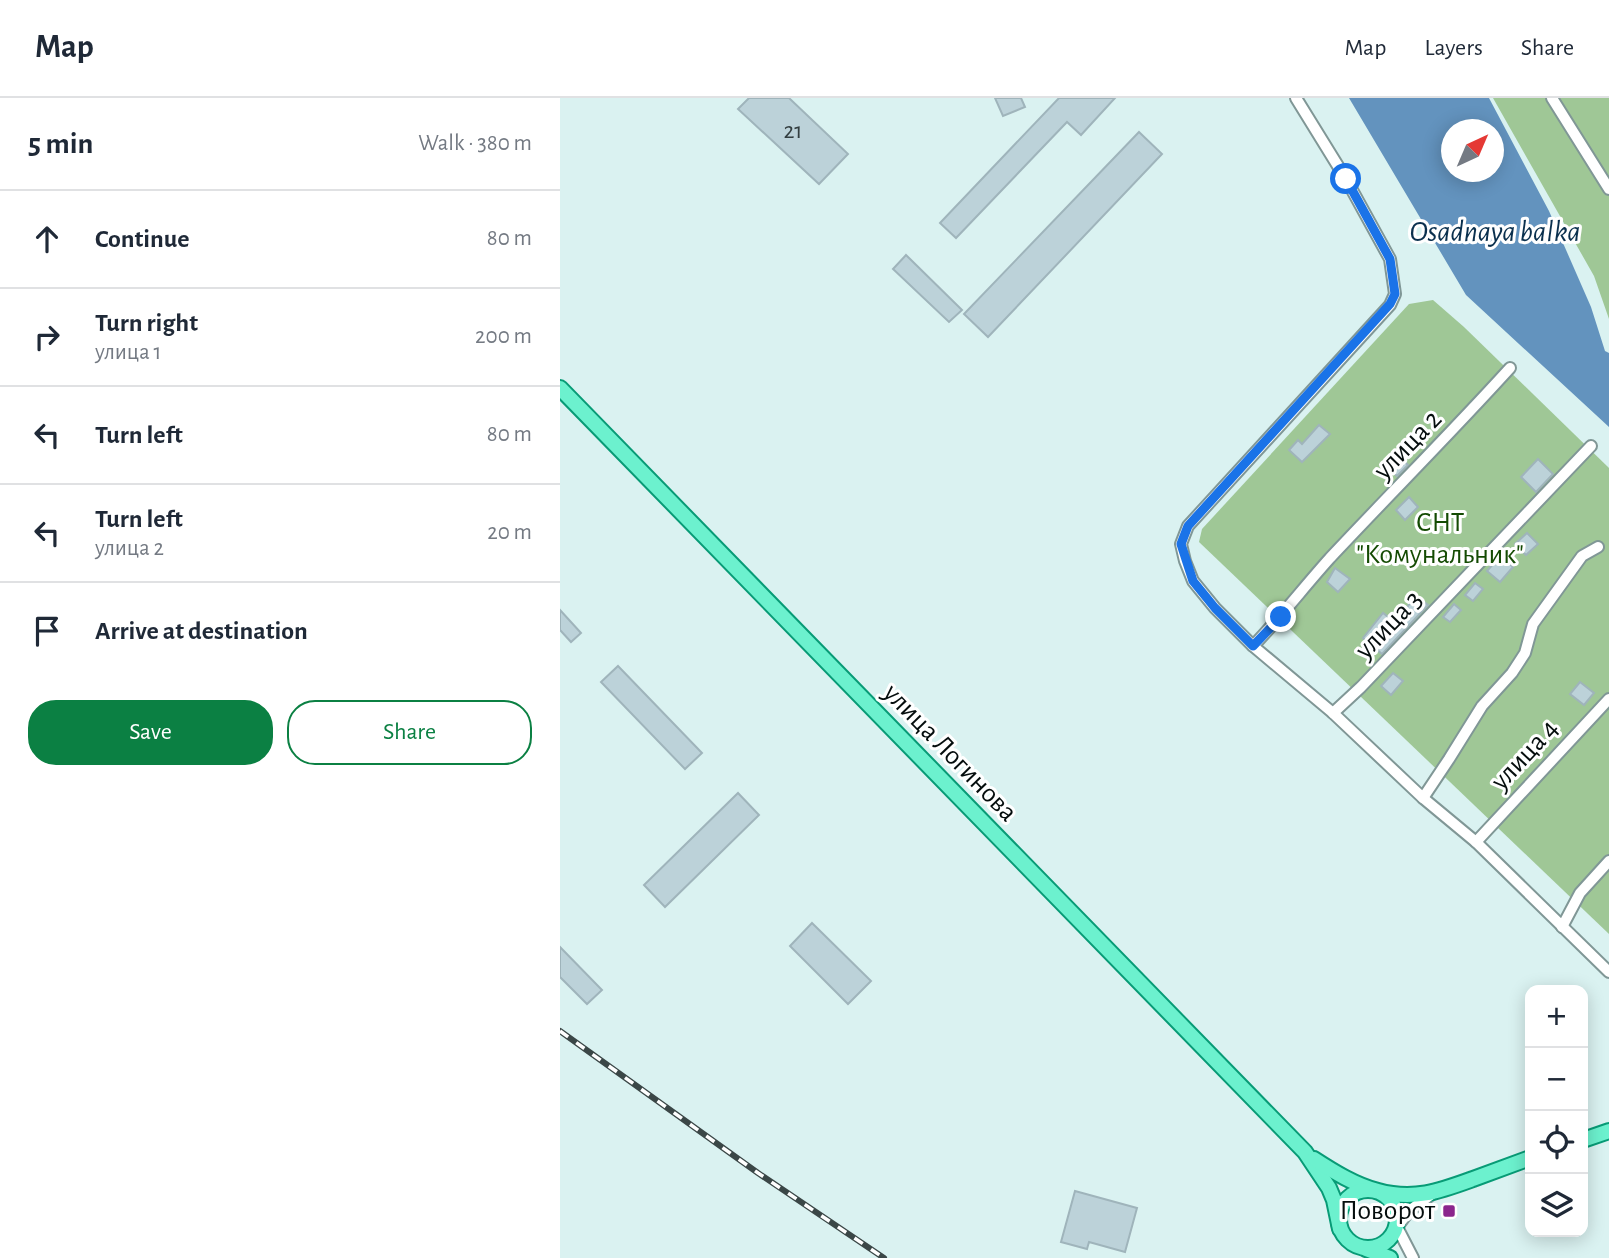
<!DOCTYPE html>
<meta charset="utf-8">
<style>
:root{--surface:#fff;--page:#f6f6f7;--text:#1f2937;--muted:#747a83;--line:#e0e1e3;--accent:#0b8043}
body{margin:0;font-family:"Alegreya Sans",sans-serif;background:var(--page);color:var(--text)}
.controls{position:absolute;right:21px;bottom:21px;display:grid;overflow:hidden;border-radius:14px;box-shadow:0 4px 18px #0003}
.controls button{width:63px;height:63px;display:grid;place-items:center;padding:0;border:0;border-bottom:2px solid var(--line);background:var(--surface);color:var(--text);font:35px sans-serif}
.compass{position:absolute;left:881px;top:21px;width:63px;height:63px;border-radius:50%;background:var(--surface);box-shadow:0 4px 18px #0003;rotate:44deg}
.stop{position:absolute;width:21px;height:21px;margin:-16px;border:5px solid #1a73e8;border-radius:50%;background:#fff}
.stop.end{background:#1a73e8;border-color:#fff;box-shadow:0 2px 7px #0008}
.list{margin:0;padding:0;list-style:none}
h2{display:flex;justify-content:space-between;align-items:center;height:91px;margin:0;padding:0 28px;font-size:30px}
h2 small{font-size:23px;font-weight:400;color:var(--muted)}
.list li{display:grid;grid-template-columns:46px 1fr auto;gap:21px;align-items:center;box-sizing:border-box;height:98px;padding:0 28px;border-top:2px solid var(--line)}
.list b{display:block;font-size:26px;white-space:nowrap}
.list p{margin:0;font-size:23px;white-space:nowrap;color:var(--muted)}
.list em{font-size:23px;font-style:normal;color:var(--muted)}
.actions{display:flex;gap:14px;padding:21px 28px}
.actions a{flex:1;padding:16px 0;border:2px solid var(--accent);border-radius:28px;text-align:center;font-size:24px;color:var(--accent)}
.actions .main{background:var(--accent);color:#fff}
.icon{flex:none;width:38px;height:38px;fill:none;stroke:currentColor;stroke-width:2;stroke-linecap:round;stroke-linejoin:round}
.map{position:relative;flex:none;width:1049px;height:1160px;overflow:hidden}
header{display:flex;align-items:center;gap:42px;box-sizing:border-box;height:98px;padding:0 35px;background:var(--surface);border-bottom:2px solid var(--line)}
header strong{font-size:33px}
nav{display:flex;gap:38px;margin-inline-start:auto;font-size:24px}
main{display:flex}
aside{flex:1;background:var(--surface)}
.map>svg:first-child{display:block}
.green{fill:#9fc796}
.water{fill:#6393be;fill-rule:evenodd}
.building{fill:#bcd2d9;stroke:#9fb4bb;stroke-width:2}
.lines{fill:none;stroke-linecap:round;stroke-linejoin:round}
.minor-casing{stroke:#809796;stroke-width:14}
.major-casing{stroke:#089b76;stroke-width:18}
.minor{stroke:#fff;stroke-width:10}
.major{stroke:#6cf1ce;stroke-width:14}
.rail-casing{stroke:#3b4747;stroke-width:6}
.rail{stroke:#fff;stroke-width:3.5;stroke-dasharray:10;stroke-linecap:butt}
.route{stroke:#1a73e8;stroke-width:9}
.poi-dot{fill:#8b268d;stroke:#fff;stroke-width:2.5}
.labels{text-anchor:middle;dominant-baseline:central;stroke-width:6;stroke-linejoin:round;paint-order:stroke}
.number-label{font-size:24px;fill:#333e40}
.street-label{font-size:28px;fill:#050d0d;stroke:#fff}
.park-label{font-size:28px;fill:#144b03;stroke:#fff}
.poi-label{font-size:28px;fill:#050d0d;stroke:#fff;text-anchor:end}
.water-label{font-size:30px;font-style:italic;fill:#0a304e;stroke:#fff}
</style>
<header>
<strong>Map</strong>
<nav><a>Map</a><a>Layers</a><a>Share</a></nav>
</header>
<main>
<aside>
<h2>5 min<small>Walk · 380 m</small></h2>
<ul class="list">
<li><svg class="icon" aria-label="ahead" viewBox="0 0 24 24"><path d="M12 20V5M6 11l6-6 6 6"/></svg><div><b>Continue</b></div><em>80 m</em></li>
<li><svg class="icon" aria-label="right" viewBox="0 0 24 24"><path d="M7 20v-9h11M14 6l5 5-5 5"/></svg><div><b>Turn right</b><p>улица 1</p></div><em>200 m</em></li>
<li><svg class="icon" aria-label="left" viewBox="0 0 24 24"><path d="M17 20v-9H6M10 6l-5 5 5 5"/></svg><div><b>Turn left</b></div><em>80 m</em></li>
<li><svg class="icon" aria-label="left" viewBox="0 0 24 24"><path d="M17 20v-9H6M10 6l-5 5 5 5"/></svg><div><b>Turn left</b><p>улица 2</p></div><em>20 m</em></li>
<li><svg class="icon" aria-label="arrive" viewBox="0 0 24 24"><path d="M6 21V4h12l-3 4 3 4H6"/></svg><div><b>Arrive at destination</b></div></li>
</ul>
<div class="actions"><a class="main">Save</a><a>Share</a></div>
</aside>
<div class="map">
<svg width="1049" height="1160" viewBox="0 0 1049 1160">
<rect width="100%" height="100%" fill="#daf2f1"/>
<g class="green">
<polygon points="933,0 1049,0 1049,221 1034,178"/>
<polygon points="873,202 904,229 1049,370 1049,836 639,444 642,431 849,206"/>
</g>
<path class="water" d="M789 0H929L989 113 1031 209 1045 253 1049 255V329L906 197ZM892 32H934V74H892Z"/>
<g class="building">
<polygon points="189,0 229,0 288,56 259,86 178,11"/>
<polygon points="435,0 461,0 465,9 443,18"/>
<polygon points="499,0 555,0 521,37 507,24 396,140 380,125"/>
<polygon points="579,34 602,56 428,239 404,216"/>
<polygon points="346,157 402,212 389,224 333,171"/>
<polygon points="759,327 770,336 742,364 729,352 738,342 742,346"/>
<polygon points="837,356 848,367 837,378 825,367"/>
<polygon points="978,361 993,376 976,394 961,379"/>
<polygon points="849,399 858,409 845,422 836,412"/>
<polygon points="967,435 978,446 966,457 955,446"/>
<polygon points="940,458 953,469 940,484 927,473"/>
<polygon points="775,470 790,481 778,494 767,484"/>
<polygon points="915,485 923,491 913,503 905,497"/>
<polygon points="856,498 868,507 822,556 803,540 823,515 835,524"/>
<polygon points="894,506 901,512 890,524 883,519"/>
<polygon points="0,512 21,535 11,544 0,532"/>
<polygon points="58,568 142,655 125,671 41,584"/>
<polygon points="833,575 843,583 831,597 821,588"/>
<polygon points="1020,584 1034,595 1024,607 1010,596"/>
<polygon points="178,695 199,717 105,809 84,787"/>
<polygon points="252,825 311,883 288,906 230,848"/>
<polygon points="0,849 42,892 27,906 0,879"/>
<polygon points="515,1093 577,1110 565,1154 529,1144 527,1151 501,1144"/>
</g>
<g class="lines">
<defs>
<g id="minor">
<polyline points="736,0 786,81 830,161 835,196 830,207 628,428 621,446 625,463 633,483 655,510 693,548 773,615 863,700 916,744 1049,874"/>
<polyline points="992,0 1049,91"/>
<path d="M693 548C720 520 744 489 770 460 830 396 891 335 950 270"/>
<polyline points="773,615 801,589 1031,348"/>
<polyline points="863,700 889,661 922,608 952,575 965,555 973,526 1022,458 1038,449"/>
<polyline points="916,744 1049,601"/>
<polyline points="1002,829 1020,795 1049,763"/>
<polyline points="853,1160 837,1129 849,1113 872,1096"/>
</g>
<g id="major">
<polyline points="0,290 745,1054 769,1090 774,1102 780,1131"/>
<polyline points="1023,1042 1049,1033"/>
<path d="M754 1061C774 1074 795 1087 818 1093 854 1103 880 1093 913 1081 932 1074 951 1067 970 1060"/>
<circle cx="808" cy="1121" r="29"/>
<polyline points="806,1151 830,1160"/>
</g>
</defs>
<use href="#minor" class="minor-casing"/>
<use href="#major" class="major-casing"/>
<use href="#minor" class="minor"/>
<use href="#major" class="major"/>
<defs>
<polyline id="rail" points="0,933 198,1075 324,1160"/>
</defs>
<use href="#rail" class="rail-casing"/>
<use href="#rail" class="rail"/>
</g>
<g class="lines">
<polyline class="route" points="721,519 693,548 655,510 633,483 621,446 628,428 830,206 835,196 830,161 786,81"/>
</g>
<rect class="poi-dot" x="882" y="1106" width="14" height="14" rx="3.5"/>
<g class="labels">
<g class="number-label">
<text x="233" y="33">21</text>
</g>
<g class="street-label">
<text transform="translate(848 347) rotate(-46)">улица 2</text>
<text transform="translate(829 527) rotate(-46)">улица 3</text>
<text transform="translate(390 655) rotate(46)">улица Логинова</text>
<text transform="translate(965 657) rotate(-47)">улица 4</text>
</g>
<g class="park-label">
<text x="880" y="425">СНТ<tspan x="880" dy="32">"Комунальник"</tspan></text>
</g>
<g class="poi-label">
<text x="875" y="1113">Поворот</text>
</g>
<g class="water-label">
<text x="935" y="134">Osadnaya balka</text>
</g>
</g>
</svg>
<div class="controls">
<button>+</button>
<button>−</button>
<button><svg class="icon" aria-label="locate" viewBox="0 0 24 24"><circle cx="12" cy="12" r="6"/><path d="M12 2v4M12 18v4M2 12h4M18 12h4"/></svg></button>
<button><svg class="icon" aria-label="layers" viewBox="0 0 24 24"><path d="M12 4l9 5-9 5-9-5zM3 14l9 5 9-5"/></svg></button>
</div>
<svg class="compass" viewBox="-18 -18 36 36"><path d="M0-13l5 13h-10z" fill="#e53935"/><path d="M0 13l5-13h-10z" fill="#747a83"/></svg>
<div class="stop" style="left:786px;top:81px"></div>
<div class="stop end" style="left:721px;top:519px"></div>
</div>
</main>
